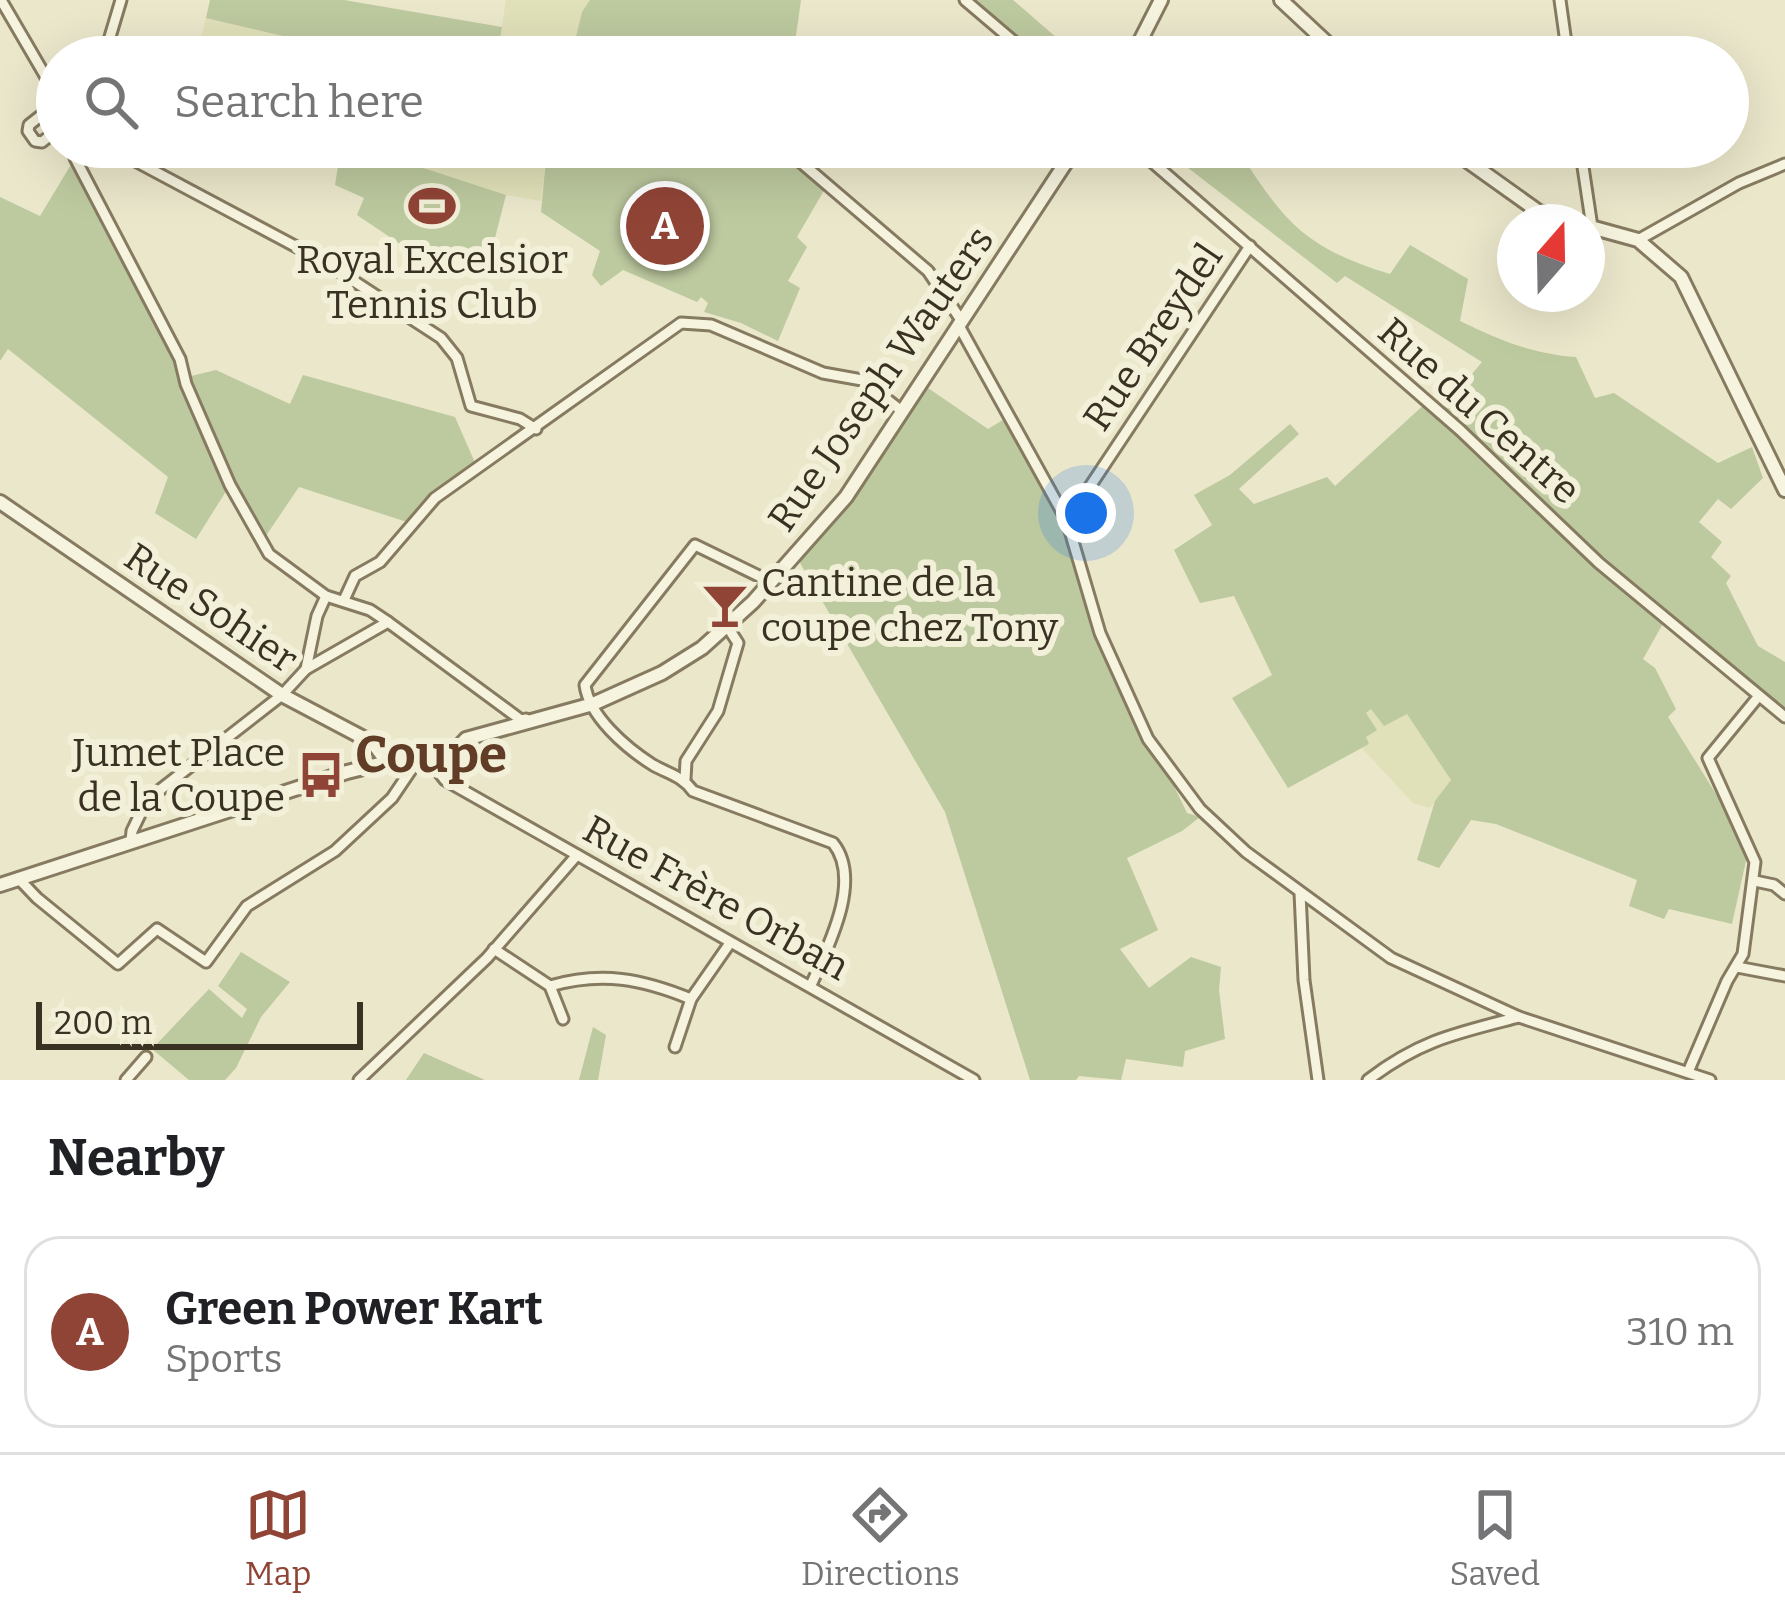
<!DOCTYPE html>
<meta charset="utf-8">
<style>
:root{--surface:#fff;--page:#f2f2f2;--text:#202124;--muted:#757577;--line:#e0e0e0;--accent:#904436}
body{margin:0;font-family:Bitter,serif;background:var(--page);color:var(--text)}
.compass{position:absolute;left:1497px;top:204px;width:108px;height:108px;border-radius:50%;background:var(--surface);box-shadow:0 12px 48px #0002;rotate:20deg}
.scale{position:absolute;left:36px;bottom:30px;width:327px;box-sizing:border-box;padding-left:12px;border:6px solid #393122;border-top:0;font-size:33px;line-height:42px;white-space:nowrap;color:#393122;-webkit-text-stroke:9px #f3f0da;paint-order:stroke}
.you{position:absolute;left:1086px;top:513px;width:42px;height:42px;margin:-30px;border:9px solid #fff;border-radius:50%;background:#1a73e8;box-shadow:0 0 0 18px #1a73e833}
.badge{display:grid;place-items:center;width:78px;height:78px;border-radius:50%;background:var(--accent);color:#fff;font-size:39px;font-weight:700}
.pin{position:absolute;translate:-50% -50%;border:6px solid #fff;box-shadow:0 3px 12px #0006}
.list{margin:0;padding:0;list-style:none}
h2{display:flex;justify-content:space-between;align-items:center;height:156px;margin:0;padding:0 48px;font-size:51px}
h2 small{font-size:39px;font-weight:400;color:var(--muted)}
.list li{display:grid;grid-template-columns:78px 1fr auto;gap:36px;align-items:center;box-sizing:border-box;height:192px;margin:0 24px 24px;padding:0 24px;border:3px solid var(--line);border-radius:36px}
.list b{display:block;font-size:45px;white-space:nowrap}
.list p{margin:0;font-size:39px;white-space:nowrap;color:var(--muted)}
.list em{font-size:39px;font-style:normal;color:var(--muted)}
.icon{flex:none;width:66px;height:66px;fill:none;stroke:currentColor;stroke-width:2;stroke-linecap:round;stroke-linejoin:round}
.map{position:relative;flex:none;width:1785px;height:1080px;overflow:hidden}
.search{position:absolute;background:var(--surface);box-shadow:0 12px 48px #0002;left:36px;right:36px;top:36px;height:132px;display:flex;align-items:center;gap:30px;box-sizing:border-box;padding:0 42px;border-radius:66px;color:var(--muted);font-size:45px}
.sheet{height:372px;background:var(--surface)}
nav{display:flex;justify-content:space-around;align-items:center;box-sizing:border-box;height:168px;border-top:3px solid var(--line);background:var(--surface);font-size:33px;color:var(--muted)}
nav a{display:grid;justify-items:center;gap:6px}
nav .on{color:var(--accent)}
.map>svg:first-child{display:block}
.farmland{fill:#e0e0b9}
.green{fill:#bdc99f}
.lines{fill:none;stroke-linecap:round;stroke-linejoin:round}
.minor-casing{stroke:#867b61;stroke-width:15}
.tertiary-casing{stroke:#867b61;stroke-width:18}
.minor{stroke:#f6f3de;stroke-width:9}
.tertiary{stroke:#f6f3de;stroke-width:12}
.labels{text-anchor:middle;dominant-baseline:central;stroke-width:12;stroke-linejoin:round;paint-order:stroke}
.poi-label{font-size:39px;fill:#393122;stroke:#f3f0da}
.street-label{font-size:39px;fill:#393122;stroke:#f3f0da}
.district-label{font-size:51px;font-weight:bold;fill:#613c26;stroke:#f3f0da}
</style>
<div class="map">
<svg width="1785" height="1080" viewBox="0 0 1785 1080">
<rect width="100%" height="100%" fill="#ebe7cb"/>
<g class="farmland">
<polygon points="506,0 590,0 582,12 571,57 497,57"/>
<polygon points="206,18 372,57 209,57 197,53"/>
<polygon points="404,147 547,147 541,201 506,195 401,161"/>
<polygon points="1372,709 1407,714 1451,780 1430,808 1413,803 1362,748 1369,744 1365,737 1366,713"/>
</g>
<g class="green">
<polygon points="210,0 344,0 502,27 497,57 372,57 206,18"/>
<polygon points="590,0 801,0 793,57 571,57 582,12"/>
<polygon points="966,0 1013,0 1079,57 1033,57"/>
<polygon points="341,147 404,147 402,161 506,195 488,265 459,256 453,273 418,256 357,215 364,198 335,185"/>
<polygon points="547,147 781,147 826,187 797,237 807,247 788,281 800,288 778,341 741,323 704,312 708,303 701,297 697,302 623,270 601,286 592,275 600,251 541,212"/>
<path d="M1161 147H1215L1225 154 1236 147C1284 221 1302 247 1390 274L1410 245 1468 279 1460 321C1499 340 1532 354 1576 357L1595 398 1614 393 1718 463 1752 447 1763 478 1731 509 1718 499 1699 522 1722 542 1711 557 1731 576 1726 583 1758 646 1785 662V717L1665 620 1643 659 1655 668 1676 709 1668 717 1749 847 1732 924 1669 909 1664 919 1629 906 1637 880 1496 824 1471 820 1439 868 1417 860 1435 801 1451 780 1407 714 1384 726 1371 709 1366 713 1377 730 1366 737 1369 744 1288 788 1232 698 1272 675 1234 596 1200 603 1174 550 1212 525 1194 495 1230 475 1290 424 1299 434 1239 489 1254 504 1327 477 1335 486 1427 402 1440 412 1482 362 1345 276 1337 283Z"/>
<polygon points="75,158 187,377 216,370 290,404 303,375 455,417 476,465 410,523 299,487 261,543 230,485 196,539 155,513 168,477 8,349 0,361 0,197 40,216"/>
<polygon points="928,388 988,429 1006,418 1067,521 1100,633 1187,813 1200,817 1182,831 1127,858 1158,930 1120,949 1149,988 1191,957 1221,967 1219,990 1225,1039 1185,1051 1183,1067 1126,1059 1121,1080 1079,1076 1076,1080 1030,1080 945,812 796,556"/>
<polygon points="241,952 290,982 261,1017 236,1068 225,1080 189,1080 152,1049 209,989 242,1018 247,1009 218,986"/>
<polygon points="593,1027 606,1035 598,1080 579,1080"/>
<polygon points="424,1053 485,1080 406,1080"/>
</g>
<g class="lines">
<defs>
<g id="minor">
<polyline points="1,0 57,96"/>
<polyline points="965,0 1032,57"/>
<polyline points="1560,0 1568,57"/>
<polyline points="104,57 121,0"/>
<polyline points="57,103 29,125 28,131 35,141 42,142 57,130"/>
<polyline points="73,147 75,158 180,359 186,384 230,485 269,554 326,596 370,610 388,622 521,720 526,719"/>
<polyline points="109,147 323,261 441,338 457,358 471,406 520,419 536,429"/>
<polyline points="783,147 928,271 961,320"/>
<polyline points="1135,147 1460,430 1599,563 1785,717"/>
<polyline points="1580,147 1592,227"/>
<polyline points="1638,240 1739,183 1785,164"/>
<polyline points="958,324 1067,521 1100,633 1148,739 1200,809 1246,852 1391,958 1519,1017 1710,1080"/>
<polyline points="1067,521 1250,246"/>
<path d="M771 582 695 545 585 685C589 716 626 748 653 765 669 774 682 776 693 791L833 843C863 880 828 947 811 985"/>
<polyline points="344,600 355,576 380,562 435,498 681,323 711,325 823,373 862,380 903,412"/>
<polyline points="306,669 317,616 326,596"/>
<polyline points="433,765 445,780 974,1080"/>
<polyline points="685,779 686,761 718,711 738,643 727,626"/>
<polyline points="131,841 132,831 147,800 282,695 306,669 388,622"/>
<polyline points="18,878 37,898 118,964 157,929 206,962 247,906 335,851 392,798 417,761"/>
<polyline points="1755,881 1774,885 1785,894"/>
<polyline points="1300,893 1304,980 1318,1080"/>
<polyline points="494,949 550,986 563,1019"/>
<polyline points="1737,967 1785,976"/>
<path d="M550 986C602 971 642 979 691 999"/>
<polyline points="675,1047 691,999 730,943"/>
<polyline points="1688,1072 1727,981 1743,954 1755,862 1708,758 1758,697"/>
<polyline points="126,1080 146,1057"/>
<polyline points="359,1080 487,958 577,855"/>
<path d="M1368 1080C1420 1040 1457 1033 1519 1017"/>
</g>
<g id="tertiary">
<polyline points="1281,0 1342,57"/>
<polyline points="1132,57 1161,0"/>
<polyline points="1448,147 1539,212 1573,222"/>
<polyline points="1587,226 1638,240 1681,277 1785,490"/>
<polyline points="0,502 282,695 373,743 387,762"/>
<polyline points="0,885 347,772 400,759 443,764 466,739 593,704 662,673 702,648 753,602 846,497 1076,147"/>
</g>
</defs>
<use href="#minor" class="minor-casing"/>
<use href="#tertiary" class="tertiary-casing"/>
<use href="#minor" class="minor"/>
<use href="#tertiary" class="tertiary"/>
</g>
<defs>
<symbol id="stadium-bare" viewBox="-9 -9 18 18"><path d="M0-5a6.5 5 0 1 0 0 10a6.5 5 0 1 0 0-10ZM-3.5-1.8h7v3.6h-7Z" fill="#904436" stroke="#f3f0da" stroke-width="2.5" paint-order="stroke"/></symbol>
<symbol id="bar-bare" viewBox="-9 -9 18 18"><path d="M-6-5H6L.8 .8V4.5H3.5V6h-7V4.5H-.8V.8Z" fill="#904436" stroke="#f3f0da" stroke-width="2.5" paint-order="stroke"/></symbol>
<symbol id="bus-bare" viewBox="-9 -9 18 18"><path d="M-5-6H5V4H4V6H2V4H-2V6H-4V4H-5ZM-3.5-4V0h7V-4ZM-3.5 1.2v1.5H-2V1.2ZM2 1.2v1.5H3.5V1.2Z" fill="#904436" stroke="#f3f0da" stroke-width="2.5" paint-order="stroke"/></symbol>
</defs>
<g fill-rule="evenodd">
<use href="#stadium-bare" x="399" y="173" width="66" height="66"/>
<use href="#bar-bare" x="692" y="572" width="66" height="66"/>
<use href="#bus-bare" x="288" y="742" width="66" height="66"/>
</g>
<g class="labels">
<g class="poi-label">
<text x="432" y="260">Royal Excelsior<tspan x="432" dy="45">Tennis Club</tspan></text>
<text x="761" y="583" text-anchor="start">Cantine de la<tspan x="761" dy="45">coupe chez Tony</tspan></text>
<text x="285" y="753" text-anchor="end">Jumet Place<tspan x="285" dy="45">de la Coupe</tspan></text>
</g>
<g class="street-label">
<text transform="translate(1153 337) rotate(-56)">Rue Breydel</text>
<text transform="translate(881 379) rotate(-55)">Rue Joseph Wauters</text>
<text transform="translate(1479 411) rotate(42)">Rue du Centre</text>
<text transform="translate(211 608) rotate(34)">Rue Sohier</text>
<text transform="translate(716 898) rotate(29)">Rue Frère Orban</text>
</g>
<g class="district-label">
<text x="431" y="755">Coupe</text>
</g>
</g>
</svg>
<svg class="compass" viewBox="-18 -18 36 36"><path d="M0-13l5 13h-10z" fill="#e53935"/><path d="M0 13l5-13h-10z" fill="#757577"/></svg>
<div class="scale">200 m</div>
<div class="you"></div>
<div class="pin badge" style="left:665px;top:226px">A</div>
<div class="search"><svg class="icon" aria-label="search" viewBox="0 0 24 24"><circle cx="10" cy="10" r="6"/><path d="M15 15l6 6"/></svg>Search here</div>
</div>
<section class="sheet">
<h2>Nearby<small></small></h2>
<ul class="list">
<li><span class="badge">A</span><div><b>Green Power Kart</b><p>Sports</p></div><em>310 m</em></li>
</ul>
</section>
<nav>
<a class="on"><svg class="icon" aria-label="map" viewBox="0 0 24 24"><path d="M3 6l6-2 6 2 6-2v14l-6 2-6-2-6 2zM9 4v14M15 6v14"/></svg>Map</a>
<a><svg class="icon" aria-label="directions" viewBox="0 0 24 24"><path d="M12 3l9 9-9 9-9-9zM9 14v-3h6M13 9l2 2-2 2"/></svg>Directions</a>
<a><svg class="icon" aria-label="saved" viewBox="0 0 24 24"><path d="M7 4h10v16l-5-4-5 4z"/></svg>Saved</a>
</nav>
